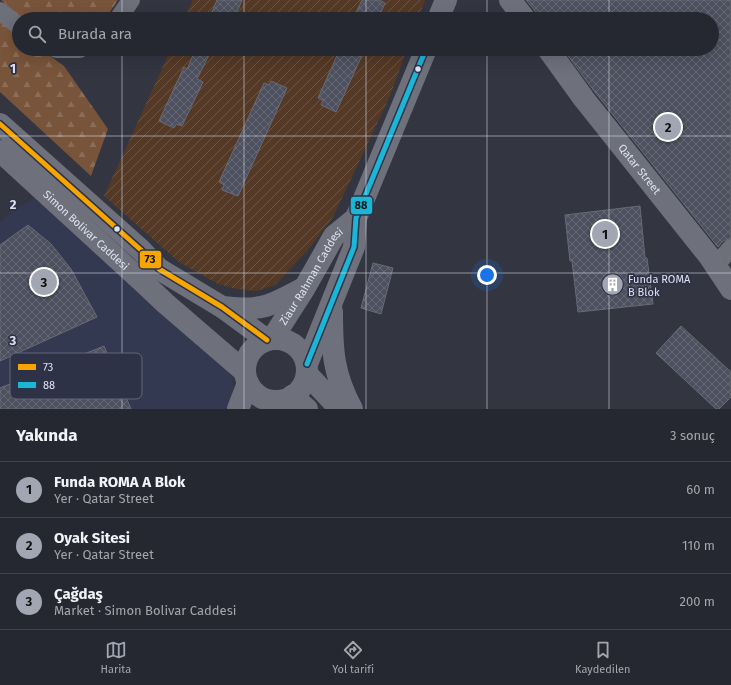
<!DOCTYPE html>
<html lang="tr">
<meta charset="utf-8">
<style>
:root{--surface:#262831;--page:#32343d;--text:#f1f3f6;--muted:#a4a6ab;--line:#42444d;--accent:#a2a5b2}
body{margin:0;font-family:"Fira Sans",sans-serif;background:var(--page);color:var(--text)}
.you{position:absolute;left:487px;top:275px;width:14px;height:14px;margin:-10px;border:3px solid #fff;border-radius:50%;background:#1a73e8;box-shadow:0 0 0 6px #1a73e833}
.badge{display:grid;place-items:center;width:26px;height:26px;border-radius:50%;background:var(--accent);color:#111;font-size:13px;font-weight:700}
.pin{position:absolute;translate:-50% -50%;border:2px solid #fff;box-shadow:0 1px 4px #0006}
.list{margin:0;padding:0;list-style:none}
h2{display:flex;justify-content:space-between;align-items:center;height:52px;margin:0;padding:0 16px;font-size:17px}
h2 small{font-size:13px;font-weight:400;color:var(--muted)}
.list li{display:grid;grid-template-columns:26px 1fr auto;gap:12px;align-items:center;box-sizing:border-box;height:56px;padding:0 16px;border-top:1px solid var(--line)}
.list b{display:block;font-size:15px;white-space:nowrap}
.list p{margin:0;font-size:13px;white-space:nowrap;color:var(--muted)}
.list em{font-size:13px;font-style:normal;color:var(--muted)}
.icon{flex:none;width:22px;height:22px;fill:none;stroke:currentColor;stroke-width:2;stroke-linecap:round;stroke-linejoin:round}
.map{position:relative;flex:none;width:731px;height:409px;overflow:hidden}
.search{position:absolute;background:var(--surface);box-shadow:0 4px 16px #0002;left:12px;right:12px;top:12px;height:44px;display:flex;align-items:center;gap:10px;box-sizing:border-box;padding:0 14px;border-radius:22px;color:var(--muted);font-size:15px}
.sheet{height:220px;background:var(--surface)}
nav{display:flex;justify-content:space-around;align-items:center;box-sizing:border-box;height:56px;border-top:1px solid var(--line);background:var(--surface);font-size:11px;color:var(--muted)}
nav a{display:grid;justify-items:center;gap:2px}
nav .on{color:var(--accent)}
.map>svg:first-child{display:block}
.built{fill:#343952}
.forest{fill:url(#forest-firs)}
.garden{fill:url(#garden-furrows)}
.building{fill:url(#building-cross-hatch);stroke:#686b75}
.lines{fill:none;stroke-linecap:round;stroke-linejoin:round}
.minor{stroke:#6e7079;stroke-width:18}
.major{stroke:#6e717c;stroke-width:22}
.bus-1-casing{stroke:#2d3247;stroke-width:8}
.bus-2-casing{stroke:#2d3247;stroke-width:8}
.bus-1{stroke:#f7a600;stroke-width:5}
.bus-2{stroke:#1ab6d8;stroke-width:5}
.grid{fill:none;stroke:#dee1ef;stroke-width:1;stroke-opacity:0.55}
.bus-dot{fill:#dee1ef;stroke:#2d3247;stroke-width:1.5}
.labels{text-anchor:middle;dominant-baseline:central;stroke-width:3.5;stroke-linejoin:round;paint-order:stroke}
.street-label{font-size:11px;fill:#dee1ef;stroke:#2d3247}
.poi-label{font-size:11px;fill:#dee1ef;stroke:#2d3247;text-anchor:start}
.key{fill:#2d3247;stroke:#626779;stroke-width:1}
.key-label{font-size:11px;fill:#dee1ef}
.grid-label{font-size:13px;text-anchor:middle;font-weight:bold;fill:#dee1ef;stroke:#2d3247;stroke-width:3.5;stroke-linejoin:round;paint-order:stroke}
.line-badge{stroke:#2d3247;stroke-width:1.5}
.pale-badge-label{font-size:11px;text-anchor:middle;font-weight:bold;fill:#111}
</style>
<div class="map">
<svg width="731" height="409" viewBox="0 0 731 409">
<defs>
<pattern id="forest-firs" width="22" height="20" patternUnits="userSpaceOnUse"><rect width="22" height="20" fill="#78543a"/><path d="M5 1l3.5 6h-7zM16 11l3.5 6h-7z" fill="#8b6c57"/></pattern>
<pattern id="garden-furrows" width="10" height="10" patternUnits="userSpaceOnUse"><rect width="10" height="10" fill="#543926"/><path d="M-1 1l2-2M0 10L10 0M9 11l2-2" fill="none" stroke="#6c5546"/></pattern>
<pattern id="building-cross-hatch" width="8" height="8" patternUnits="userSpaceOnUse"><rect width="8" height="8" fill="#4d505e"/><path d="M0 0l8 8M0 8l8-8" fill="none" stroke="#666975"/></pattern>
</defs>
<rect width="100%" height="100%" fill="#333641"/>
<polygon class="built" points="52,184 136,260 148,286 213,345 232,378 234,393 234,409 0,409 0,222"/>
<g class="forest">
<polygon points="1,0 118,0 105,19 23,19"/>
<polygon points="0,20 19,34 19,49 40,49 64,66 108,129 91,176 0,92"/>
</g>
<g class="garden">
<polygon points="193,0 425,0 418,19 184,19"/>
<polygon points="171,49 407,49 390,96 333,217 308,250 275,285 256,291 237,289 218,284 179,262 104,196"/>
</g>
<g class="building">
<polygon points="217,0 242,0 234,19 209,19"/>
<polygon points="362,0 379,0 385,3 378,19 353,19"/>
<polygon points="526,0 731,0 731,238 723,241 718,247 594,91 563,49 712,49 712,19 537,19 535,11"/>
<polygon points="196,49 212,49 197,79 203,82 182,126 176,124 174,128 159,121 184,67 187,69"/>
<polygon points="340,49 365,49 336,112 321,105 323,100 318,98"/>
<polygon points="271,81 287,88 238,196 222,190 224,185 219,182 264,83 269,85"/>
<polygon points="640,206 645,258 647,258 653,304 578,312 572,261 570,261 565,215"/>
<polygon points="28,225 51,244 71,269 97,317 0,361 0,245"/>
<polygon points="373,263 393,268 381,314 361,308"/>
<polygon points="681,326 731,372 731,397 719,409 716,409 656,353"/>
<polygon points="104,346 131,409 0,409 0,388"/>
</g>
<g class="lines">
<g class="minor">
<polyline points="0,11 19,26"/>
<polyline points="118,19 131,0"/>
<polyline points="56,49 80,49"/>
<polyline points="716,265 731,248"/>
</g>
<g class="major">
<polyline points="510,0 525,19"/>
<polyline points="438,19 446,0"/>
<path id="s1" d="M548 49 584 99 709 256 731 289"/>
<polyline points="0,124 141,250 159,269 222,307 267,340"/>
<path id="s2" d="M0 151 147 286 165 303 245 372"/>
<path d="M222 307C259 312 271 306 302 289"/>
<path d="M332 312C332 350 333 374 352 409"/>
<path id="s3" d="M272 339 304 289 334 236 356 218"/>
<circle cx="276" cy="370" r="31"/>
<polyline points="307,364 354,247 356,218 426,49"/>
<polyline points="307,374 340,409"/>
<polyline points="292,396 307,409"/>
<polyline points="238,409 248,383"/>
</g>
<defs>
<polyline id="bus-1" points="0,124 141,250 159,269 222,307 267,340"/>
<polyline id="bus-2" points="307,364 354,247 356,218 426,49"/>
</defs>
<use href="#bus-1" class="bus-1-casing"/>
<use href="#bus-2" class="bus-2-casing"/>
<use href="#bus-1" class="bus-1"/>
<use href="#bus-2" class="bus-2"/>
</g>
<path class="grid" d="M122 0V19M244 0V19M366 0V19M487 0V19M609 0V19M122 49V409M244 49V409M366 49V409M487 49V409M609 49V409M0 136H731M0 273H731"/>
<defs>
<symbol id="building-disc" viewBox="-11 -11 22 22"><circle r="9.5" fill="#a2a5b2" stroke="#2d3247"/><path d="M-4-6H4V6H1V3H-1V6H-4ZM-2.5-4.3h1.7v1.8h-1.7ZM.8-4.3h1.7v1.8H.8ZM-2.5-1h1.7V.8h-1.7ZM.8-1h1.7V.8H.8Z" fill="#fff"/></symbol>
</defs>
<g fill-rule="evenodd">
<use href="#building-disc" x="600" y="272" width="25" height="25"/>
</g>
<g class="bus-dot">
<circle cx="418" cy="69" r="3.5"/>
<circle cx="117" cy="229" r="3.5"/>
</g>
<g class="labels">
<g class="street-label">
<text stroke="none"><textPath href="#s1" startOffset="151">Qatar Street</textPath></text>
<text stroke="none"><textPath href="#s2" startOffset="117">Simon Bolivar Caddesi</textPath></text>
<text stroke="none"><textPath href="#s3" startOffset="74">Ziaur Rahman Caddesi</textPath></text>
</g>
<g class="poi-label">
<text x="628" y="279">Funda ROMA<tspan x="628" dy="13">B Blok</tspan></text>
</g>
</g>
<rect x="10" y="353" width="132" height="46" rx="6" class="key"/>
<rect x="18" y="364" width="18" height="6" fill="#f7a600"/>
<rect x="18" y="382" width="18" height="6" fill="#1ab6d8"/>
<g class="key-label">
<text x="43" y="371">73</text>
<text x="43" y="389">88</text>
</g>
<g class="grid-label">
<text x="13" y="73">1</text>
<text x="13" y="209">2</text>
<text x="13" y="345">3</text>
</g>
<g class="line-badge">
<rect x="350" y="196" width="23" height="19" rx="4" fill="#1ab6d8"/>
<rect x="139" y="250" width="23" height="19" rx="4" fill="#f7a600"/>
</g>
<g class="pale-badge-label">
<text x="361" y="209">88</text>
<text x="150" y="263">73</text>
</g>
</svg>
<div class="you"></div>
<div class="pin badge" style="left:605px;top:234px">1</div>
<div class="pin badge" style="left:668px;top:127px">2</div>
<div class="pin badge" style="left:44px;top:282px">3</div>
<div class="search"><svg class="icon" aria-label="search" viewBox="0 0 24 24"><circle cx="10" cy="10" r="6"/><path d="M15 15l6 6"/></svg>Burada ara</div>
</div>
<section class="sheet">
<h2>Yakında<small>3 sonuç</small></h2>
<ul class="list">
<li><span class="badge">1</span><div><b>Funda ROMA A Blok</b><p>Yer · Qatar Street</p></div><em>60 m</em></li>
<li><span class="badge">2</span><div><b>Oyak Sitesi</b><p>Yer · Qatar Street</p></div><em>110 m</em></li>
<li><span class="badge">3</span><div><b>Çağdaş</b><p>Market · Simon Bolivar Caddesi</p></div><em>200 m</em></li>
</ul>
</section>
<nav>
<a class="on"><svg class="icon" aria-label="map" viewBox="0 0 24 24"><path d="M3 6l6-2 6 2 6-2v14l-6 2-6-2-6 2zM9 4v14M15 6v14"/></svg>Harita</a>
<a><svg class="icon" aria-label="directions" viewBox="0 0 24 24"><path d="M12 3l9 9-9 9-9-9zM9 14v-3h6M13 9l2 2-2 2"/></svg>Yol tarifi</a>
<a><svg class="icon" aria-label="saved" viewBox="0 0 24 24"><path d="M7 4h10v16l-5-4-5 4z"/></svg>Kaydedilen</a>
</nav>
